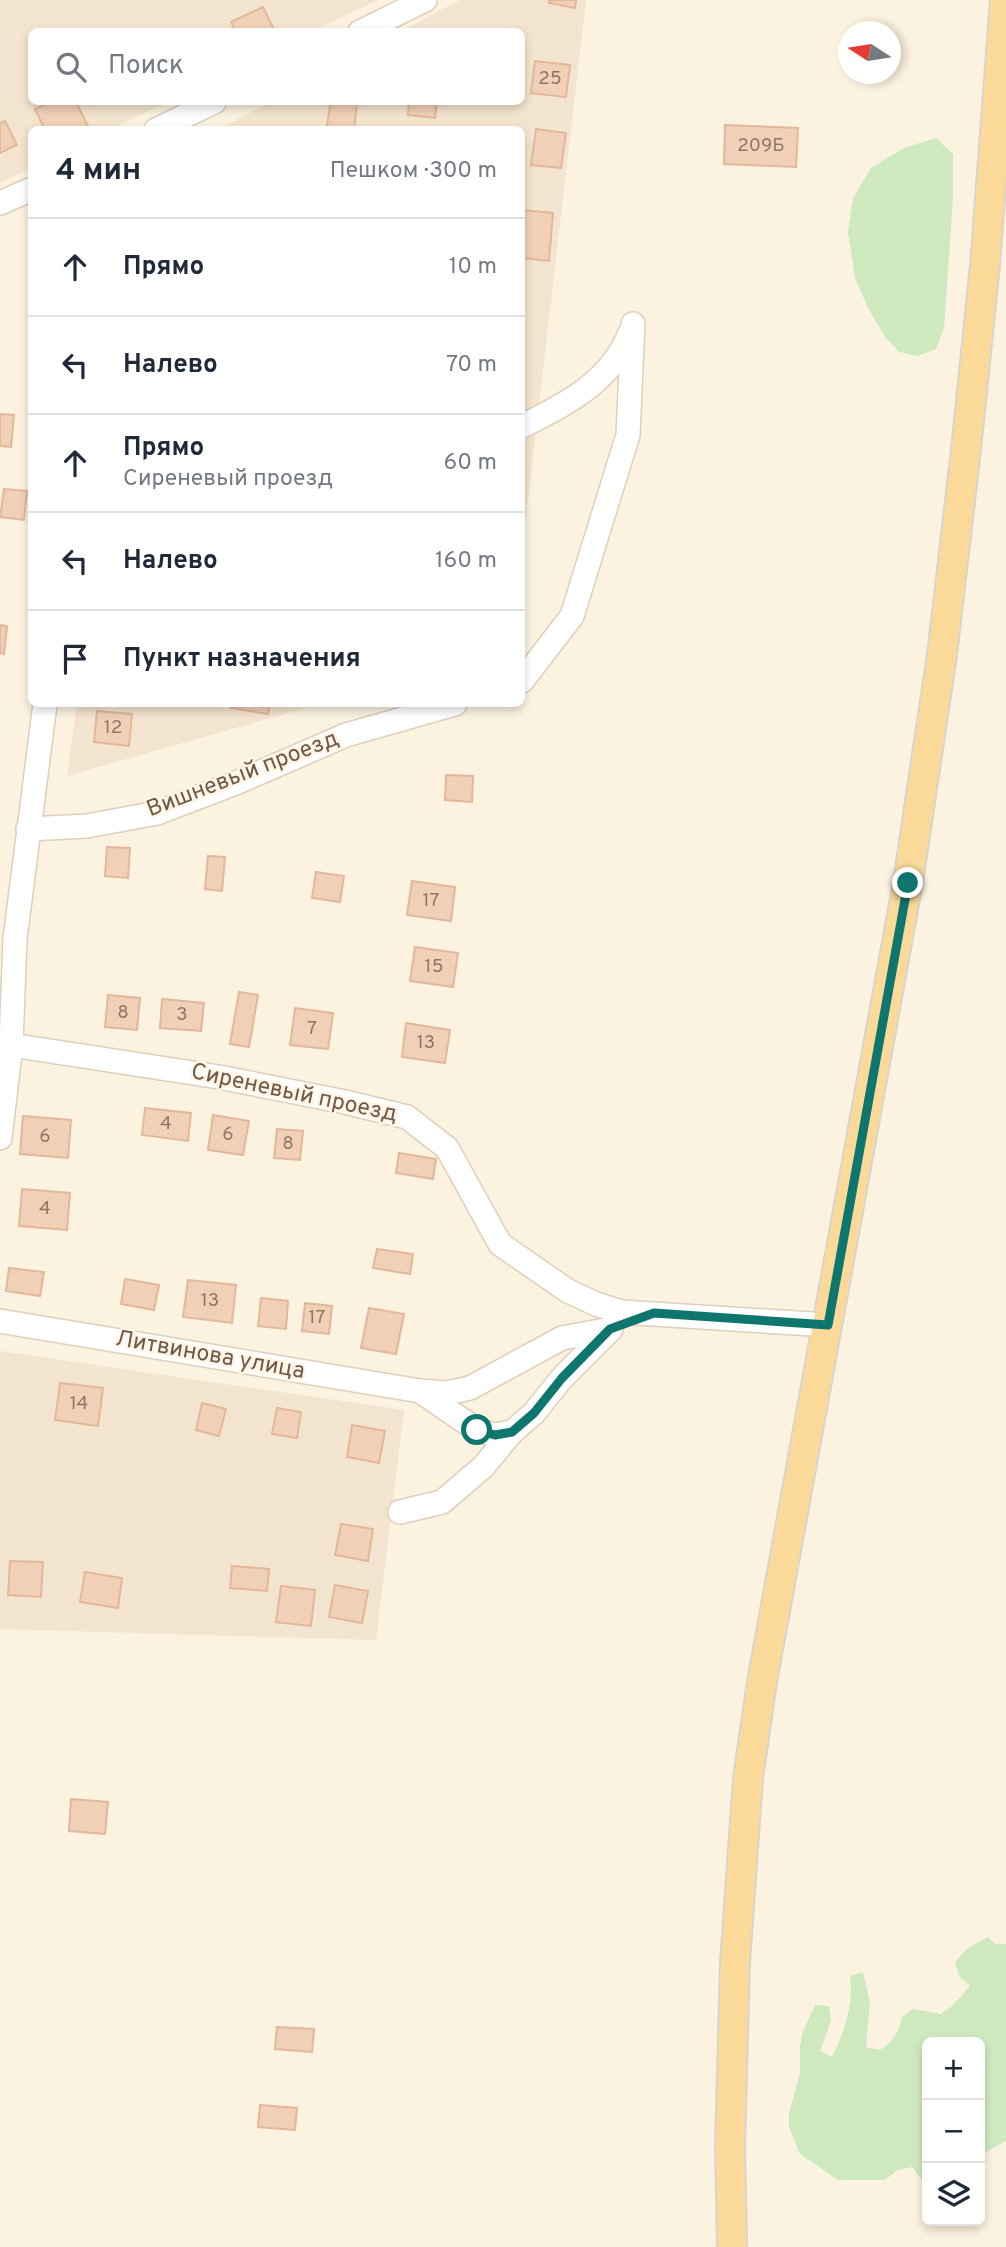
<!DOCTYPE html>
<html lang="ru">
<meta charset="utf-8">
<style>
:root{--surface:#fff;--page:#f2f2f3;--text:#1f2937;--muted:#747a83;--line:#e0e1e3}
body{margin:0;font-family:Overpass,sans-serif;background:var(--page);color:var(--text)}
.controls{position:absolute;right:21px;bottom:21px;display:grid;overflow:hidden;border-radius:10px;box-shadow:0 4px 10px #0003}
.controls button{width:63px;height:63px;display:grid;place-items:center;padding:0;border:0;border-bottom:2px solid var(--line);background:var(--surface);color:var(--text);font:35px sans-serif}
.compass{position:absolute;left:838px;top:21px;width:63px;height:63px;border-radius:50%;background:var(--surface);box-shadow:0 4px 10px #0003;rotate:282deg}
.stop{position:absolute;width:21px;height:21px;margin:-16px;border:5px solid #0f766e;border-radius:50%;background:#fff}
.stop.end{background:#0f766e;border-color:#fff;box-shadow:0 2px 7px #0008}
.list{margin:0;padding:0;list-style:none}
h2{display:flex;justify-content:space-between;align-items:center;height:91px;margin:0;padding:0 28px;font-size:30px}
h2 small{font-size:23px;font-weight:400;color:var(--muted)}
.list li{display:grid;grid-template-columns:46px 1fr auto;gap:21px;align-items:center;box-sizing:border-box;height:98px;padding:0 28px;border-top:2px solid var(--line)}
.list b{display:block;font-size:26px;white-space:nowrap}
.list p{margin:0;font-size:23px;white-space:nowrap;color:var(--muted)}
.list em{font-size:23px;font-style:normal;color:var(--muted)}
.icon{flex:none;width:38px;height:38px;fill:none;stroke:currentColor;stroke-width:2;stroke-linecap:round;stroke-linejoin:round}
.map{position:relative;flex:none;width:1006px;height:2247px;overflow:hidden}
.search{position:absolute;background:var(--surface);box-shadow:0 4px 10px #0003;left:28px;top:28px;width:497px;height:77px;display:flex;align-items:center;gap:18px;box-sizing:border-box;padding:0 24px;border-radius:10px;color:var(--muted);font-size:26px}
.panel{position:absolute;background:var(--surface);box-shadow:0 4px 10px #0003;left:28px;top:126px;width:497px;height:581px;border-radius:10px}
.map>svg:first-child{display:block}
.residential{fill:#f3e4cf}
.green{fill:#cfe9bf}
.building{fill:#f1d0b8;stroke:#e3b799;stroke-width:2}
.lines{fill:none;stroke-linecap:round;stroke-linejoin:round}
.minor-casing{stroke:#dfcebc;stroke-width:26}
.major-casing{stroke:#dad4cf;stroke-width:32}
.minor{stroke:#fff;stroke-width:23}
.major{stroke:#fad999;stroke-width:28}
.route{stroke:#0f766e;stroke-width:9}
.labels{text-anchor:middle;dominant-baseline:central;stroke-width:5;stroke-linejoin:round;paint-order:stroke}
.number-label{font-size:19px;fill:#927664}
.street-label{font-size:23px;fill:#725848;stroke:#fff6e6}
</style>
<div class="map">
<svg width="1006" height="2247" viewBox="0 0 1006 2247">
<rect width="100%" height="100%" fill="#fcf2e0"/>
<g class="residential">
<polygon points="0,0 378,0 313,31 32,32 32,102 168,102 111,129 32,130 31,168 0,183"/>
<polygon points="460,0 586,0 522,551 522,130 217,130 270,102 522,102 522,32 401,31"/>
<polygon points="77,704 320,704 67,776"/>
<polygon points="0,1351 404,1410 376,1640 0,1629"/>
</g>
<g class="green">
<polygon points="936,138 953,154 953,198 944,328 936,349 918,356 899,352 886,338 869,310 855,278 848,232 853,198 871,168 904,148"/>
<path d="M988 1937 995 1944H1006V2141L980 2155V2042H927V2182L921 2179 912 2167 897 2170 885 2180H838L800 2154 789 2127V2113L800 2073V2045L803 2031 815 2005 829 2006 831 2021 820 2051 832 2057C844 2033 854 2004 850 1976L863 1972 870 2002 866 2047 880 2050C894 2041 898 2033 902 2017L913 2009 941 2014 952 2006 970 1986 959 1976 955 1962 968 1948Z"/>
</g>
<g class="building">
<polygon points="549,0 576,0 575,8 549,3"/>
<polygon points="263,7 275,32 236,32 231,22"/>
<polygon points="535,61 570,65 566,97 531,93"/>
<polygon points="51,102 76,102 88,126 82,130 45,130 35,109"/>
<polygon points="331,102 357,104 354,130 326,130"/>
<polygon points="409,102 437,102 435,118 408,115"/>
<polygon points="5,121 17,145 0,153 0,123"/>
<polygon points="725,125 798,128 796,167 724,164"/>
<polygon points="536,129 566,133 561,168 531,165"/>
<polygon points="522,210 553,213 549,261 522,258"/>
<polygon points="0,414 14,415 11,447 0,446"/>
<polygon points="4,489 27,491 24,520 0,517"/>
<polygon points="0,625 7,626 4,654 0,653"/>
<polygon points="232,704 270,704 268,714 231,708"/>
<polygon points="97,711 132,714 129,746 94,742"/>
<polygon points="446,775 473,776 472,802 445,800"/>
<polygon points="107,847 130,848 128,878 105,876"/>
<polygon points="208,856 225,857 222,891 205,889"/>
<polygon points="316,872 344,876 340,902 312,898"/>
<polygon points="412,881 455,887 451,921 407,915"/>
<polygon points="415,947 458,953 453,987 410,981"/>
<polygon points="239,992 258,995 249,1047 230,1044"/>
<polygon points="108,995 140,998 137,1030 105,1027"/>
<polygon points="162,999 204,1003 201,1031 160,1028"/>
<polygon points="295,1008 333,1013 328,1049 290,1045"/>
<polygon points="406,1023 450,1030 445,1063 402,1057"/>
<polygon points="145,1108 191,1113 188,1141 142,1135"/>
<polygon points="213,1115 249,1121 243,1155 208,1150"/>
<polygon points="23,1116 71,1120 68,1158 20,1154"/>
<polygon points="277,1129 303,1131 300,1160 274,1158"/>
<polygon points="399,1153 436,1159 433,1179 396,1173"/>
<polygon points="22,1189 70,1193 67,1230 19,1226"/>
<polygon points="377,1249 413,1254 410,1274 373,1268"/>
<polygon points="9,1268 44,1272 40,1296 6,1291"/>
<polygon points="125,1279 159,1285 154,1310 121,1304"/>
<polygon points="188,1280 236,1285 232,1323 183,1317"/>
<polygon points="261,1298 288,1301 286,1329 258,1326"/>
<polygon points="305,1303 332,1306 329,1334 302,1331"/>
<polygon points="369,1308 404,1314 396,1354 361,1348"/>
<polygon points="60,1383 103,1388 98,1426 55,1420"/>
<polygon points="202,1403 226,1409 219,1436 196,1430"/>
<polygon points="277,1408 301,1412 297,1438 272,1434"/>
<polygon points="352,1425 385,1431 379,1463 347,1457"/>
<polygon points="341,1524 373,1529 368,1561 335,1555"/>
<polygon points="10,1561 43,1562 41,1597 8,1595"/>
<polygon points="232,1566 269,1569 267,1591 230,1588"/>
<polygon points="85,1572 122,1578 118,1608 80,1602"/>
<polygon points="335,1585 368,1591 362,1623 329,1617"/>
<polygon points="281,1586 315,1590 311,1626 276,1622"/>
<polygon points="71,1799 108,1802 105,1834 69,1831"/>
<polygon points="277,2027 314,2029 312,2052 275,2049"/>
<polygon points="260,2105 297,2108 295,2130 258,2127"/>
</g>
<g class="lines">
<defs>
<g id="minor">
<polyline points="360,32 425,0"/>
<polyline points="156,130 214,102"/>
<polyline points="0,203 32,189"/>
<path d="M522 426C566 405 611 381 630 333"/>
<polyline points="522,681 572,616 628,435 633,324"/>
<polyline points="28,829 87,826 157,813 238,782 346,735 455,704"/>
<polyline points="11,1045 219,1077 345,1102 407,1117 447,1148 500,1244 568,1291 596,1304 621,1312 828,1325"/>
<polyline points="0,1138 11,1045 15,939 45,704"/>
<polyline points="0,1321 420,1391 447,1393 470,1388 562,1338 610,1329"/>
<polyline points="420,1391 477,1430 495,1435 512,1432 534,1413 562,1378 611,1329"/>
<polyline points="400,1512 442,1502 483,1467 512,1432"/>
</g>
<polyline id="major" points="732,2247 730,2147 735,1963 748,1778 762,1682 908,882 942,655 966,450 985,265 1005,0"/>
</defs>
<use href="#minor" class="minor-casing"/>
<use href="#major" class="major-casing"/>
<use href="#minor" class="minor"/>
<use href="#major" class="major"/>
</g>
<g class="lines">
<polyline class="route" points="477,1430 495,1435 512,1432 534,1413 562,1378 610,1329 654,1313 828,1325 908,883"/>
</g>
<g class="labels">
<g class="number-label">
<text x="550" y="79">25</text>
<text x="761" y="146">209Б</text>
<text x="113" y="728">12</text>
<text x="431" y="901">17</text>
<text x="434" y="967">15</text>
<text x="123" y="1013">8</text>
<text x="182" y="1015">3</text>
<text x="312" y="1029">7</text>
<text x="426" y="1043">13</text>
<text x="166" y="1124">4</text>
<text x="228" y="1135">6</text>
<text x="45" y="1137">6</text>
<text x="288" y="1144">8</text>
<text x="45" y="1209">4</text>
<text x="210" y="1301">13</text>
<text x="317" y="1318">17</text>
<text x="79" y="1404">14</text>
</g>
<g class="street-label">
<text transform="translate(243 775) rotate(-21)">Вишневый проезд</text>
<text transform="translate(294 1094) rotate(12)">Сиреневый проезд</text>
<text transform="translate(210 1356) rotate(10)">Литвинова улица</text>
</g>
</g>
</svg>
<div class="controls">
<button>+</button>
<button>−</button>
<button><svg class="icon" aria-label="layers" viewBox="0 0 24 24"><path d="M12 4l9 5-9 5-9-5zM3 14l9 5 9-5"/></svg></button>
</div>
<svg class="compass" viewBox="-18 -18 36 36"><path d="M0-13l5 13h-10z" fill="#e53935"/><path d="M0 13l5-13h-10z" fill="#747a83"/></svg>
<div class="stop" style="left:477px;top:1430px"></div>
<div class="stop end" style="left:908px;top:883px"></div>
<div class="search"><svg class="icon" aria-label="search" viewBox="0 0 24 24"><circle cx="10" cy="10" r="6"/><path d="M15 15l6 6"/></svg>Поиск</div>
<section class="panel">
<h2>4 мин<small>Пешком · 300 m</small></h2>
<ul class="list">
<li><svg class="icon" aria-label="ahead" viewBox="0 0 24 24"><path d="M12 20V5M6 11l6-6 6 6"/></svg><div><b>Прямо</b></div><em>10 m</em></li>
<li><svg class="icon" aria-label="left" viewBox="0 0 24 24"><path d="M17 20v-9H6M10 6l-5 5 5 5"/></svg><div><b>Налево</b></div><em>70 m</em></li>
<li><svg class="icon" aria-label="ahead" viewBox="0 0 24 24"><path d="M12 20V5M6 11l6-6 6 6"/></svg><div><b>Прямо</b><p>Сиреневый проезд</p></div><em>60 m</em></li>
<li><svg class="icon" aria-label="left" viewBox="0 0 24 24"><path d="M17 20v-9H6M10 6l-5 5 5 5"/></svg><div><b>Налево</b></div><em>160 m</em></li>
<li><svg class="icon" aria-label="arrive" viewBox="0 0 24 24"><path d="M6 21V4h12l-3 4 3 4H6"/></svg><div><b>Пункт назначения</b></div></li>
</ul>
</section>
</div>
